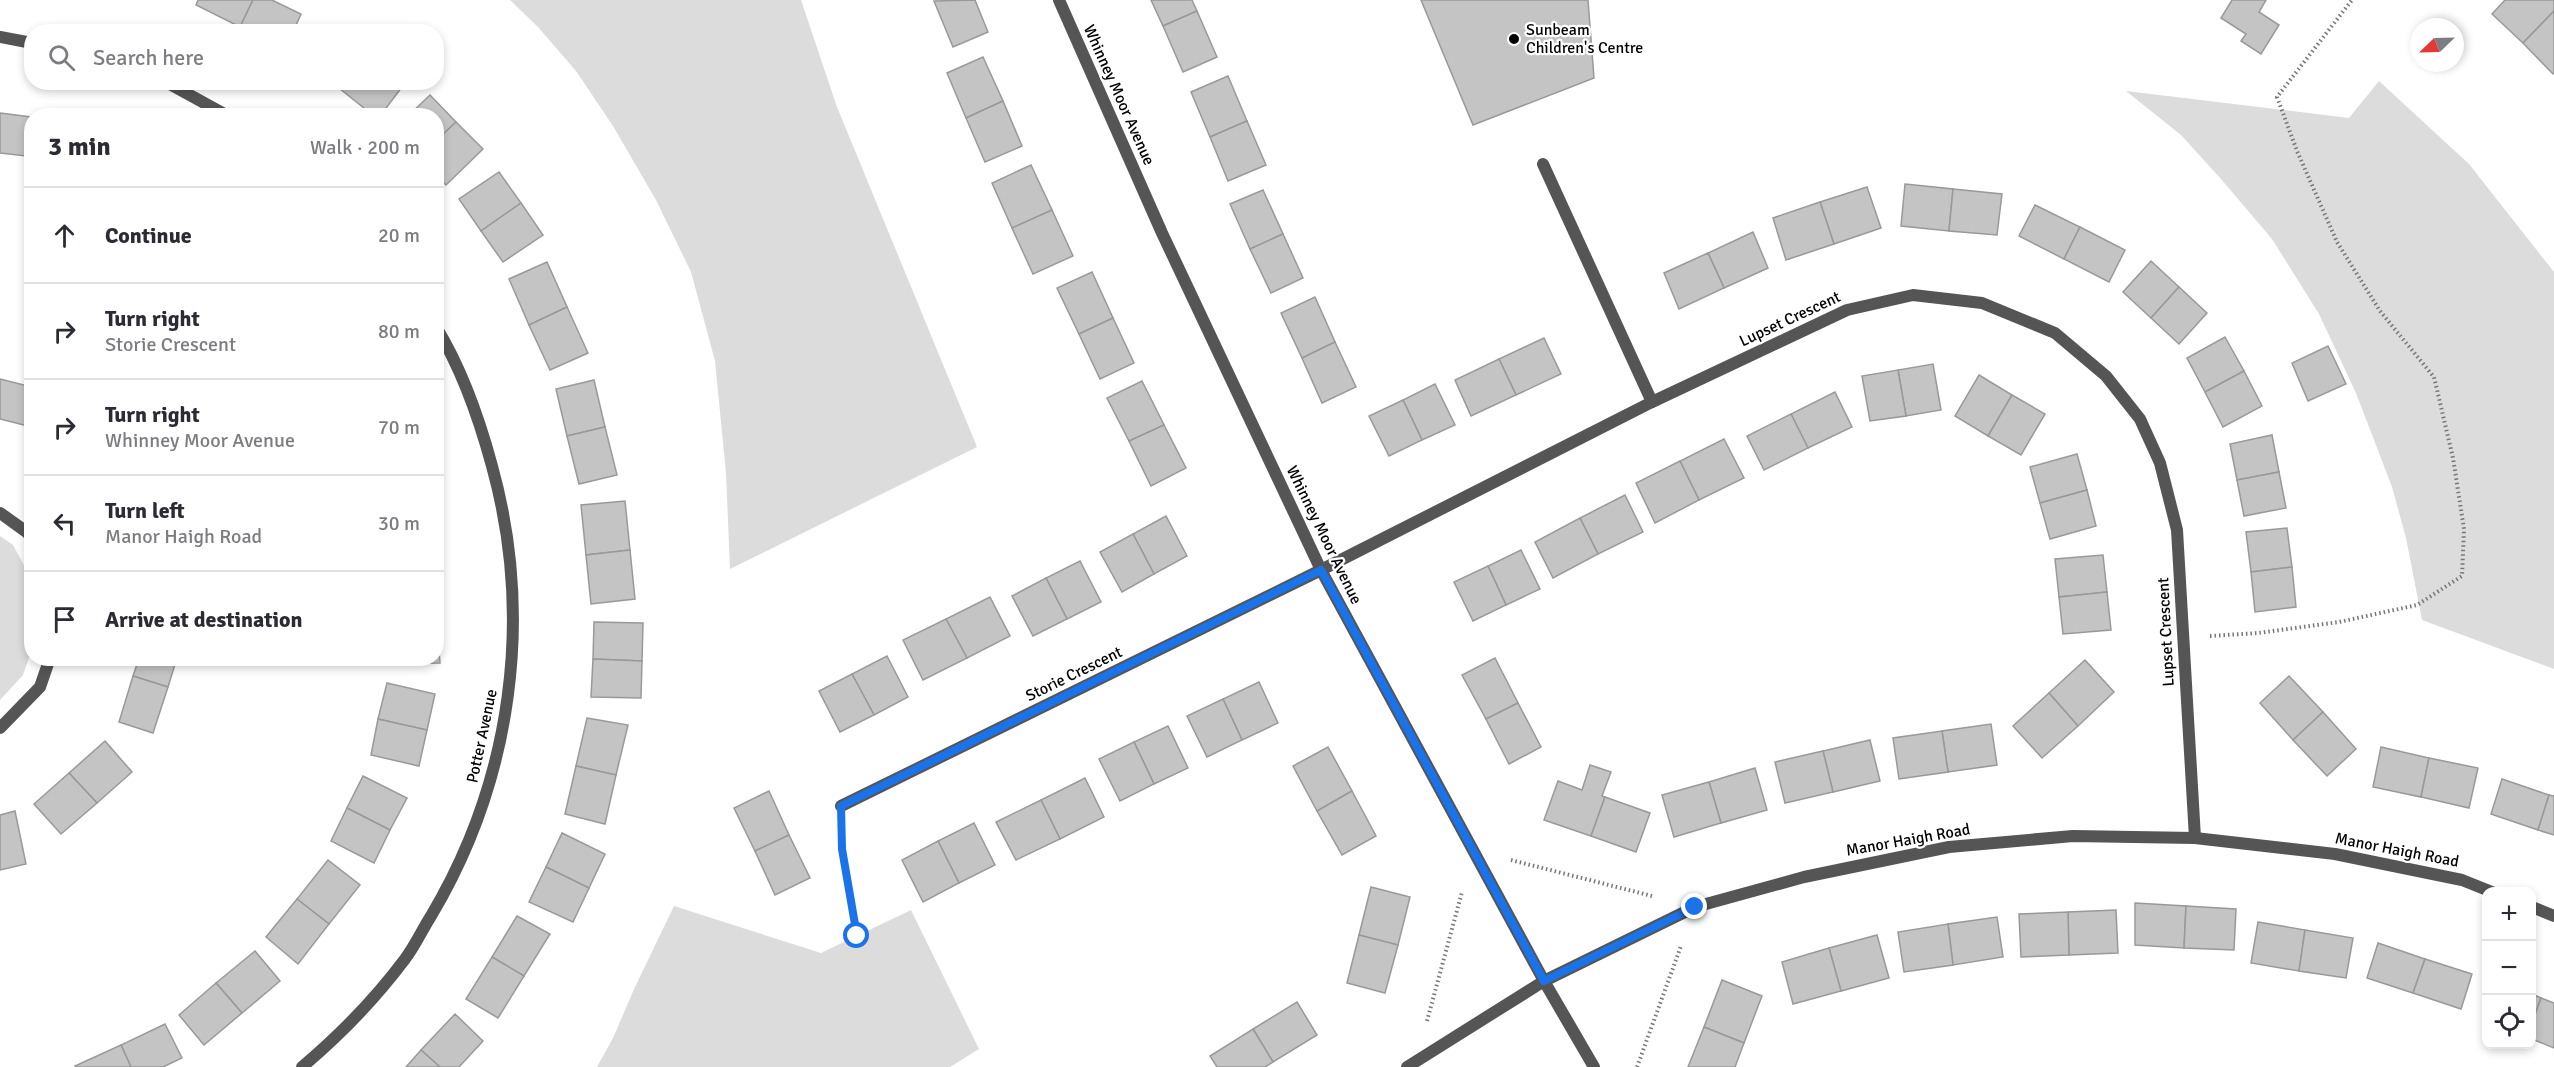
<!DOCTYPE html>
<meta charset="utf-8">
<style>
:root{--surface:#fff;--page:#f2f2f3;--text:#2b2b33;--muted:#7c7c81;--line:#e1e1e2}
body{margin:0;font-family:Signika,sans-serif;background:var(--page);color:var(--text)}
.controls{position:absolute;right:18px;bottom:18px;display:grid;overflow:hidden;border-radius:12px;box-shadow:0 3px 9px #0003}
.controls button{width:54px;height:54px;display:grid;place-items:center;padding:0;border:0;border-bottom:2px solid var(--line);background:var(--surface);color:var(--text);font:30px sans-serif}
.compass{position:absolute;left:2410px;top:18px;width:54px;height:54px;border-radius:50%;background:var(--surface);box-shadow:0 3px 9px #0003;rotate:247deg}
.stop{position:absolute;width:18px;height:18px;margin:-14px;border:4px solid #1a73e8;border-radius:50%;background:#fff}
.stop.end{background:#1a73e8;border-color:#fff;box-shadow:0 2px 6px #0008}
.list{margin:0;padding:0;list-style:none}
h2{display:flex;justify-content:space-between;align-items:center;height:78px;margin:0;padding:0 24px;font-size:26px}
h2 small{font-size:20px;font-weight:400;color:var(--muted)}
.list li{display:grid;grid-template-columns:39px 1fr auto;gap:18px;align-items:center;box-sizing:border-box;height:96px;padding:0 24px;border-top:2px solid var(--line)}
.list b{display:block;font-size:22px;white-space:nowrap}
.list p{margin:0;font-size:20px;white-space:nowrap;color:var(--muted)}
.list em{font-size:20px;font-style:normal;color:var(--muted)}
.icon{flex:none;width:33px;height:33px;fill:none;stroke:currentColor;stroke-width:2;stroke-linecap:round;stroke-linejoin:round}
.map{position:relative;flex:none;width:2554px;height:1067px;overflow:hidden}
.search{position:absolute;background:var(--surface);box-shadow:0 3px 9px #0003;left:24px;top:24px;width:420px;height:66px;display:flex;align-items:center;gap:15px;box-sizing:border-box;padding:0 21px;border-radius:24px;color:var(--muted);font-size:22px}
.panel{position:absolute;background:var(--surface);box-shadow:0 3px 9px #0003;left:24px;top:108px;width:420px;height:558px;border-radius:24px}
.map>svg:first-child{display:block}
.green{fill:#dcdcdc}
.building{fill:#c4c4c4;stroke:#999;stroke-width:1.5}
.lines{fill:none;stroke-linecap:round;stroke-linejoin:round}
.path{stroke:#777;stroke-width:4;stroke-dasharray:1.5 3;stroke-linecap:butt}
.service{stroke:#555;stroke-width:12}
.minor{stroke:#555;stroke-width:12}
.route{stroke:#1a73e8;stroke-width:8}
.poi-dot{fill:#000;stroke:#fff;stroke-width:2}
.labels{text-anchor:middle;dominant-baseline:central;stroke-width:4.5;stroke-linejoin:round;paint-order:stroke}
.poi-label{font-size:16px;fill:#000;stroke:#fff;text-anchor:start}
.street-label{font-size:16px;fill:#000;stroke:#fff}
</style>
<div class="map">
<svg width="2554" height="1067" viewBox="0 0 2554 1067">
<rect width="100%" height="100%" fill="#fff"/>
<g class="green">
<polygon points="510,0 801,0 837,107 977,447 730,569 726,473 715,361 691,272 656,200 613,126 576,71 538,27"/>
<polygon points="2379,81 2469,164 2554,272 2554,669 2422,620 2406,538 2392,487 2356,393 2319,314 2272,239 2221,179 2181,135 2126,91 2349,118"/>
<polygon points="0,536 13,545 32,580 31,652 23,675 0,700"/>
<polygon points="674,906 821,953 911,910 979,1049 950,1067 597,1067 613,1038 635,987"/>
</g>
<g class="building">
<polygon points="198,0 253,0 240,27 196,5"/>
<polygon points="253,0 272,0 301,14 293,32 249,32 240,27"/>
<polygon points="975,0 988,32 953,47 934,1"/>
<polygon points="1151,0 1192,0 1197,11 1163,26"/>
<polygon points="1421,0 1588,0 1594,78 1473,125"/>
<polygon points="2232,0 2266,0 2259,12 2279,25 2261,54 2241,41 2246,34 2221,18"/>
<polygon points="2505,0 2554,0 2554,11 2523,43 2492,14"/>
<polygon points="1197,11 1217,57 1183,72 1163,26"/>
<polygon points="2554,11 2554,73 2553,74 2523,43"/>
<polygon points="323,25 331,32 318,32"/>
<polygon points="983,57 1003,101 966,118 947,73"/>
<polygon points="1228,76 1247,121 1210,137 1191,92"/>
<polygon points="342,82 396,82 402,87 380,116 374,116 339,88"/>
<polygon points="430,95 456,122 436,141 436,116 408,116"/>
<polygon points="1003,101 1022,146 985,162 966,118"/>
<polygon points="0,113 31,117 26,156 0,153"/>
<polygon points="1247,121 1266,165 1228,181 1210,137"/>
<polygon points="456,122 483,149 446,185 436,175 436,141"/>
<polygon points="1031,165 1052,210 1012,228 992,183"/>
<polygon points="499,172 521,203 481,231 459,199"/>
<polygon points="1905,184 1953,189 1949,231 1901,226"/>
<polygon points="1867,187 1881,228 1834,244 1820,202"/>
<polygon points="1953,189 2002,194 1997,235 1949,231"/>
<polygon points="1263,190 1283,234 1250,249 1230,204"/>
<polygon points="1820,202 1834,244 1786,260 1773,218"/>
<polygon points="521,203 543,235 503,262 481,231"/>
<polygon points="2035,205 2080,227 2064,259 2019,236"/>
<polygon points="1052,210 1073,256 1033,274 1012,228"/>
<polygon points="2080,227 2125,250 2109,282 2064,259"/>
<polygon points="1753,232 1768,268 1724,288 1708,253"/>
<polygon points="1283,234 1303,278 1271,293 1250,249"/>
<polygon points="1708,253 1724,288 1679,309 1664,273"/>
<polygon points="2151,261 2179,287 2151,318 2123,292"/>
<polygon points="547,262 567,307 529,325 509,279"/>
<polygon points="1092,272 1113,318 1079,334 1057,288"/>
<polygon points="2179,287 2207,313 2179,344 2151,318"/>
<polygon points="1315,297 1335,342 1302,358 1281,313"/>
<polygon points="567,307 588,353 550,370 529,325"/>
<polygon points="1113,318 1134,363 1100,379 1079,334"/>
<polygon points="2225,337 2244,371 2205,392 2187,358"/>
<polygon points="1544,338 1561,374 1516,395 1499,359"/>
<polygon points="1335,342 1356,387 1322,403 1302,358"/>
<polygon points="2328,346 2346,384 2308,401 2292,363"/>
<polygon points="1499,359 1516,395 1471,416 1455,380"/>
<polygon points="1933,364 1941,410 1906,416 1898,370"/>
<polygon points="1898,370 1906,416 1870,421 1862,376"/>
<polygon points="2244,371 2262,406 2223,427 2205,392"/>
<polygon points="1979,375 2012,395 1988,436 1955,416"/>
<polygon points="0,379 32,387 32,427 0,419"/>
<polygon points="594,380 605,427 567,436 556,389"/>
<polygon points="1142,381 1164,425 1129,441 1107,398"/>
<polygon points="1435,384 1455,425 1422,440 1403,400"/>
<polygon points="1835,392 1852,427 1808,448 1791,414"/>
<polygon points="2012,395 2045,414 2021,455 1988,436"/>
<polygon points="1403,400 1422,440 1389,456 1369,416"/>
<polygon points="1791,414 1808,448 1764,470 1747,436"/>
<polygon points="1164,425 1186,468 1151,486 1129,441"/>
<polygon points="605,427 617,475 579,484 567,436"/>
<polygon points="2272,435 2279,472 2237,480 2230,444"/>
<polygon points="1724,439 1744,478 1699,500 1680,461"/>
<polygon points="2077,454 2087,490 2040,503 2030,467"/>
<polygon points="1680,461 1699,500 1655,523 1636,483"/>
<polygon points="2279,472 2286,508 2244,516 2237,480"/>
<polygon points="2087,490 2096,526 2050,539 2040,503"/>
<polygon points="1625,495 1643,532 1598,554 1580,518"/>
<polygon points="625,501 630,550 586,555 581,505"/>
<polygon points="1166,516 1187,556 1154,574 1133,534"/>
<polygon points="1580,518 1598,554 1553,578 1535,542"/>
<polygon points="2287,528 2292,567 2251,572 2246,532"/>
<polygon points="1133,534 1154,574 1122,592 1100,552"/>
<polygon points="630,550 635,599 591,604 586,555"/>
<polygon points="1521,550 1540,589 1506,605 1488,566"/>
<polygon points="2103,555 2107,592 2059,597 2055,559"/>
<polygon points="1080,561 1101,602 1067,619 1046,578"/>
<polygon points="1488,566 1506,605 1473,621 1454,582"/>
<polygon points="2292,567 2296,607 2255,612 2251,572"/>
<polygon points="436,569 438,613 436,613"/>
<polygon points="1046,578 1067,619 1033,636 1012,596"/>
<polygon points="2107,592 2111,630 2063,634 2059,597"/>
<polygon points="990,597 1010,636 967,658 946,619"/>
<polygon points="436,613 440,663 398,664 398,658 436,658"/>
<polygon points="946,619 967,658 923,680 903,640"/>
<polygon points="594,622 643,623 642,661 593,659"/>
<polygon points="887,656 908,697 874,715 852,674"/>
<polygon points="139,658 177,658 168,687 133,676"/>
<polygon points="1495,658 1518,703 1486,719 1462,675"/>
<polygon points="593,659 642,661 641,698 591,697"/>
<polygon points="2085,660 2114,692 2078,726 2049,693"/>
<polygon points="852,674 874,715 840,732 819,691"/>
<polygon points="133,676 168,687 153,733 119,722"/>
<polygon points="2289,676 2323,712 2293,740 2260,703"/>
<polygon points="1259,682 1278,723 1242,740 1223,699"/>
<polygon points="387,683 435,694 427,730 378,719"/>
<polygon points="2049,693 2078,726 2042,758 2013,726"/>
<polygon points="1223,699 1242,740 1207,757 1187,716"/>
<polygon points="1518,703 1541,747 1509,764 1486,719"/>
<polygon points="2323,712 2356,749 2327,776 2293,740"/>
<polygon points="587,718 628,725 616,775 576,766"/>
<polygon points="378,719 427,730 419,766 371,755"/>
<polygon points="1991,724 1997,765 1948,772 1942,731"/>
<polygon points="1168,726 1188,768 1154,784 1134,742"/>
<polygon points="1942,731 1948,772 1899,779 1893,738"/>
<polygon points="1870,740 1880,781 1833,792 1823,751"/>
<polygon points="105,741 132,772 97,803 69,773"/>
<polygon points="1134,742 1154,784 1120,801 1099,759"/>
<polygon points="1328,747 1352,791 1317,811 1293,766"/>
<polygon points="2381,747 2429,758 2421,797 2373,787"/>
<polygon points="1823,751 1833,792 1785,803 1775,762"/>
<polygon points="2429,758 2478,768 2469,808 2421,797"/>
<polygon points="1590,765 1611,772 1602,796 1605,797 1591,836 1544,820 1558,781 1582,790"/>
<polygon points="576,766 616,775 605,824 565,814"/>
<polygon points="1755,768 1767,810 1721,823 1709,782"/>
<polygon points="69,773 97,803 61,834 34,804"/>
<polygon points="363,776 407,798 390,830 347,808"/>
<polygon points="1085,778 1104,817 1060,839 1041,800"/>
<polygon points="2502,779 2549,795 2538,830 2491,814"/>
<polygon points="1709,782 1721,823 1674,837 1662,795"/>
<polygon points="769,791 789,835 755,851 734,808"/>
<polygon points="1352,791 1376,836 1342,855 1317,811"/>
<polygon points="2549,795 2554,796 2554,835 2538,830"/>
<polygon points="1605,797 1650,813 1636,852 1591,836"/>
<polygon points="1041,800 1060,839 1016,860 996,822"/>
<polygon points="347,808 390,830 374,863 331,841"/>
<polygon points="15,811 26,864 0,870 0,815"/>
<polygon points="974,823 995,865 959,883 938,841"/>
<polygon points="562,833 605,854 589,888 546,867"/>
<polygon points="789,835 810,878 775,895 755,851"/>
<polygon points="938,841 959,883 923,902 902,860"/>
<polygon points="328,860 360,885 329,924 297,899"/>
<polygon points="546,867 589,888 573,922 529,902"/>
<polygon points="1371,887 1410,897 1398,945 1359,935"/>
<polygon points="297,899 329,924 298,964 266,937"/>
<polygon points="2135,903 2186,906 2184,948 2135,945"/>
<polygon points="2186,906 2236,909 2234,950 2184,948"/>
<polygon points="2116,910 2118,953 2069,955 2068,912"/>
<polygon points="2068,912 2069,955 2021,957 2019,914"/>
<polygon points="517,916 550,934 524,976 492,957"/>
<polygon points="1997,917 2003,957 1953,965 1948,924"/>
<polygon points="2258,922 2305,930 2299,971 2251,963"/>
<polygon points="1948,924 1953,965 1904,972 1898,932"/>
<polygon points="2305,930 2353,938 2346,978 2299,971"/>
<polygon points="1359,935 1398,945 1385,993 1347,983"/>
<polygon points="1877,935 1889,978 1841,991 1829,948"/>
<polygon points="2378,943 2425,959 2413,993 2367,978"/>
<polygon points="1829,948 1841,991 1793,1004 1782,962"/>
<polygon points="255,951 280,981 242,1013 216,983"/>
<polygon points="492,957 524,976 498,1018 466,999"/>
<polygon points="2425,959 2472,974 2461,1009 2413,993"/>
<polygon points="1722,980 1762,996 1744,1043 1704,1027"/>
<polygon points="216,983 242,1013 204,1045 179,1015"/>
<polygon points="2532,994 2541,998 2532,1023"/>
<polygon points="2541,998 2554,1003 2554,1048 2532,1039 2532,1023"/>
<polygon points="1297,1002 1317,1035 1273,1062 1253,1029"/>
<polygon points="455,1014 483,1041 459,1067 440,1067 421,1050"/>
<polygon points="165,1024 182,1058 163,1067 131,1067 121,1045"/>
<polygon points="1704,1027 1744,1043 1735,1067 1688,1067"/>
<polygon points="1253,1029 1273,1062 1265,1067 1217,1067 1210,1056"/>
<polygon points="121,1045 131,1067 76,1067 75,1066"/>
<polygon points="421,1050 440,1067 406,1067"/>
</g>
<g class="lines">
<g class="path">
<polyline points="2210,636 2258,633 2339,622 2417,605 2462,576 2464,529 2453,458 2434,377 2380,311 2337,242 2297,151 2277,97 2352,0"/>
<polyline points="842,834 842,849 857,937"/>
<polyline points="1511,860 1652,896"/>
<polyline points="1427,1021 1462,892"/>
<polyline points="1637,1067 1681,946"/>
</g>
<polyline class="service" points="1543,164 1652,402"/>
<g class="minor">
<polyline points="1059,0 1162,233 1321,570 1544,981 1594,1067"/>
<polyline points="0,37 32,43"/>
<polyline points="166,82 228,116"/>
<polyline points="0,513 28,533 32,541"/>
<polyline points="0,728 40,687 50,658"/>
<polyline points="841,806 1321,570 1652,402 1847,310 1913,295 1982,303 2055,333 2106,376 2140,419 2160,463 2177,530 2195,838"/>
<polyline points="2532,907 2554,916"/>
<path d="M302 1067C340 1035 375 999 405 959 415 946 422 930 431 916 512 780 534 618 492 466 479 418 462 369 436 327"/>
<polyline points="1407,1067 1544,981 1695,907 1804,877 1949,847 2073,836 2195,838 2335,854 2462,880 2492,892"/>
</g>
</g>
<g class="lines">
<polyline class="route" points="857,936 842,849 841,806 1321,570 1544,981 1695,907"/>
</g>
<circle class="poi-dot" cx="1514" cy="39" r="6"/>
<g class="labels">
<g class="poi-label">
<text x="1526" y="30">Sunbeam<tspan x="1526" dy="18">Children's Centre</tspan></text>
</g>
<g class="street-label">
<text transform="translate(1119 95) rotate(66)">Whinney Moor Avenue</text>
<text transform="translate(1790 319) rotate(-25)">Lupset Crescent</text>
<text transform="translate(1324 535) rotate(64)">Whinney Moor Avenue</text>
<text transform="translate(2166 632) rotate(-93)">Lupset Crescent</text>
<text transform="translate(1074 674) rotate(-26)">Storie Crescent</text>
<text transform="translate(482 736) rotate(-78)">Potter Avenue</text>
<text transform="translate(1908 840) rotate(-10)">Manor Haigh Road</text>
<text transform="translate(2397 850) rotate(11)">Manor Haigh Road</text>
</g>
</g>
</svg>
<div class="controls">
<button>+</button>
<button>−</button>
<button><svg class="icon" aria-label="locate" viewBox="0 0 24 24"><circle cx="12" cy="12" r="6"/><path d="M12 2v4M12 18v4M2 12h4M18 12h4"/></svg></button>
</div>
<svg class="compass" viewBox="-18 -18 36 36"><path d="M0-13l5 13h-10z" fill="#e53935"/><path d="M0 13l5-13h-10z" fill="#7c7c81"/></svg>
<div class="stop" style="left:857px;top:936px"></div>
<div class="stop end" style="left:1695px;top:907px"></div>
<div class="search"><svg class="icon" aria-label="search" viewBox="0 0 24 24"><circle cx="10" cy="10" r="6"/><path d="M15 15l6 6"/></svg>Search here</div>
<section class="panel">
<h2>3 min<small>Walk · 200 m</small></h2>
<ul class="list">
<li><svg class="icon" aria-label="ahead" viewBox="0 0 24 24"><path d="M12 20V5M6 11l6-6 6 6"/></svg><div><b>Continue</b></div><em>20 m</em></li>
<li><svg class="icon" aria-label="right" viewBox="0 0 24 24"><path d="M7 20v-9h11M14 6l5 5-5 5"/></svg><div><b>Turn right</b><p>Storie Crescent</p></div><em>80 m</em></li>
<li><svg class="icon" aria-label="right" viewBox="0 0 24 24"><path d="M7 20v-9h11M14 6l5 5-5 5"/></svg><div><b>Turn right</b><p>Whinney Moor Avenue</p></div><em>70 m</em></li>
<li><svg class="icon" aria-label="left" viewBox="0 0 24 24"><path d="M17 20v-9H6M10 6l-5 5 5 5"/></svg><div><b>Turn left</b><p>Manor Haigh Road</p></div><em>30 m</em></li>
<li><svg class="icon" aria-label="arrive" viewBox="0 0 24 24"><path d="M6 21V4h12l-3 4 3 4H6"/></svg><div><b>Arrive at destination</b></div></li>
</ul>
</section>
</div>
